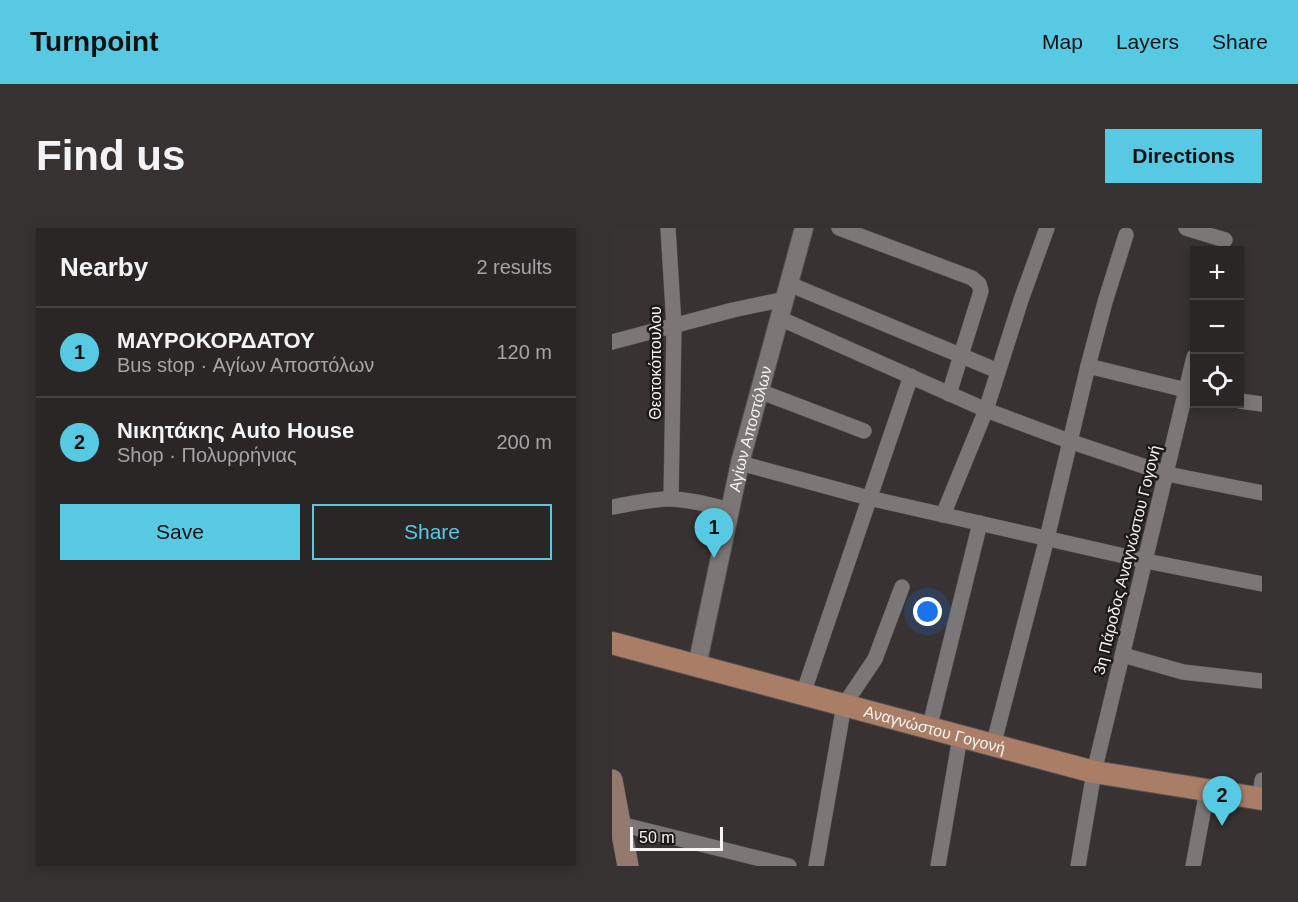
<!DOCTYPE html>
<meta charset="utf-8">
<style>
:root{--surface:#2a2626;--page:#363232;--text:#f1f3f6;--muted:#a5a5a7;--line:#464343;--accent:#58c9e3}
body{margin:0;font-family:Arial,sans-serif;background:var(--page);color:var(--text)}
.controls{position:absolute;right:18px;top:18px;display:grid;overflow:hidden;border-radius:0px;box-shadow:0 3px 9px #0003}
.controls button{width:54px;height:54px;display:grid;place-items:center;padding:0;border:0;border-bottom:2px solid var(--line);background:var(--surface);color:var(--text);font:30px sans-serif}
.scale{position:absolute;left:18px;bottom:15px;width:93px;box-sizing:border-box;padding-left:6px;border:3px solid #f7f3f3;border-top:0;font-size:16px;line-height:21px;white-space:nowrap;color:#f7f3f3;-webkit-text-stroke:4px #1d1a1a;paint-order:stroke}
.you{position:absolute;left:316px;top:384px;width:21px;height:21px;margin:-15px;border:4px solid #fff;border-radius:50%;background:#1a73e8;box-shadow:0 0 0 9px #1a73e833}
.badge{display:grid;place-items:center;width:39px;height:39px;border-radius:50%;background:var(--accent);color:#111;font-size:20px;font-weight:700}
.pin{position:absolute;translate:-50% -50px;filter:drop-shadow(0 2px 3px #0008)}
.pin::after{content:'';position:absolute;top:32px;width:21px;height:18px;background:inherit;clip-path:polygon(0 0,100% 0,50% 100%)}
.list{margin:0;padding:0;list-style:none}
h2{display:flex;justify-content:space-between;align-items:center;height:78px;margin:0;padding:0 24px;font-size:26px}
h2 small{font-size:20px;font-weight:400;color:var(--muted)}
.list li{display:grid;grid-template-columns:39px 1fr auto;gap:18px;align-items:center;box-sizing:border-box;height:90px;padding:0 24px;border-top:2px solid var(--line)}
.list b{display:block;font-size:22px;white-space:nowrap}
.list p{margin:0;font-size:20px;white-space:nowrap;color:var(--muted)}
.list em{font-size:20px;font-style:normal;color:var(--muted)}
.actions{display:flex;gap:12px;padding:18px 24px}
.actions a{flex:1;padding:14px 0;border:2px solid var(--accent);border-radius:0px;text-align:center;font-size:21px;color:var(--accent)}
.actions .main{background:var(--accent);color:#111}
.icon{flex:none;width:33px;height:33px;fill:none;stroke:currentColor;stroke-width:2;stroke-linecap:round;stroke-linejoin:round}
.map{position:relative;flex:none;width:650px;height:638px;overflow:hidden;border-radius:0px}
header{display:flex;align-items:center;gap:36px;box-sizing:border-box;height:84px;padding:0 30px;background:var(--accent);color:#111}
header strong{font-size:28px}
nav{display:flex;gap:33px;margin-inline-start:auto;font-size:21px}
.intro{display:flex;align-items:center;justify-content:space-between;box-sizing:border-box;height:144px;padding:0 36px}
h1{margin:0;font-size:42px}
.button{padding:15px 27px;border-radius:0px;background:var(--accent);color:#111;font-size:21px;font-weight:700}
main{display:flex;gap:36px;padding:0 36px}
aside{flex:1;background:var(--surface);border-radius:0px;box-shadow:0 3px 9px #0003}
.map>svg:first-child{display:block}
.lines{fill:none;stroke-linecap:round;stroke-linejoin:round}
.minor-casing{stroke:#575252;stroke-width:16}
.tertiary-casing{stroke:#575252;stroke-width:20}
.secondary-casing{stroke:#575252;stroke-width:22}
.primary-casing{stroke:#575252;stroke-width:24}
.minor{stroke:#7d7676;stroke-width:15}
.tertiary{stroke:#7d7676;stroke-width:18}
.secondary{stroke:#947a6e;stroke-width:21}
.primary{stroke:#aa7d67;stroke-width:22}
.labels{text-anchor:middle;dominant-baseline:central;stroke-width:5;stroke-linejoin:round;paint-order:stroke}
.street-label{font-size:16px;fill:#f7f3f3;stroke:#1d1a1a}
</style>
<header>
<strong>Turnpoint</strong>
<nav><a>Map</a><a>Layers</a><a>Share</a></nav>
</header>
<div class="intro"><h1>Find us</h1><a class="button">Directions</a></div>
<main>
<aside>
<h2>Nearby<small>2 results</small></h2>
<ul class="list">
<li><span class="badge">1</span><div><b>ΜΑΥΡΟΚΟΡΔΑΤΟΥ</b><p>Bus stop · Αγίων Αποστόλων</p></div><em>120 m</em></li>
<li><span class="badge">2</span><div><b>Νικητάκης Auto House</b><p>Shop · Πολυρρήνιας</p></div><em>200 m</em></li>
</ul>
<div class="actions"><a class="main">Save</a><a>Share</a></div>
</aside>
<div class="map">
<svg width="650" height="638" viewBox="0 0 650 638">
<rect width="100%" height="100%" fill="#383232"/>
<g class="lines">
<defs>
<g id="minor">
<polyline points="56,0 62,98 59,271"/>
<polyline points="227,0 360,50 367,56 369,63 337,166"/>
<polyline points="574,0 613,12"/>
<polyline points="177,56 386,143"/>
<polyline points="167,90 374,182 457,213 555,246 650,265"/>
<polyline points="0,114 121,82 173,71"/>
<polyline points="476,138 582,164"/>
<polyline points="147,163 252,203"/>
<polyline points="628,173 650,176"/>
<polyline points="128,235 257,270 534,333 650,356"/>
<path d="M0 279C19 276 38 271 57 271 77 271 98 277 118 282"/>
<polyline points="331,287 374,182 409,72 435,0"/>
<polyline points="511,427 571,444 650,453"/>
<polyline points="191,466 299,148"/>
<polyline points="317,501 368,295"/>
<polyline points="381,518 435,310 476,138 493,74 514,7"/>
<polyline points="648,571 650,552"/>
<polyline points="8,596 177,638"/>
<polyline points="204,638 232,477 263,431 290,359"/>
<polyline points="326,638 348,509"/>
<polyline points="466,638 482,544 582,129"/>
<polyline points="581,638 595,563"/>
</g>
<g id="tertiary">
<path id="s1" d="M85 438 128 235 192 0"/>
</g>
<polyline id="secondary" points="0,552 16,638"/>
<g id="primary">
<path id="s2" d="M0 415 482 544 650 571"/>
</g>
</defs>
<use href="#minor" class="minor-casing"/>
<use href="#tertiary" class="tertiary-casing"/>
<use href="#secondary" class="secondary-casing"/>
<use href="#primary" class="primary-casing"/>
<use href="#minor" class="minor"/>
<use href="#tertiary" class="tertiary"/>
<use href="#secondary" class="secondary"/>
<use href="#primary" class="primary"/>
</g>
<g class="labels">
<g class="street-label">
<text transform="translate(43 135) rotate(-90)">Θεοτοκόπουλου</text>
<text stroke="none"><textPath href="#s1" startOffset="243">Αγίων Αποστόλων</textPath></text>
<text transform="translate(515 332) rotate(-76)">3η Πάροδος Αναγνώστου Γογονή</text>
<text stroke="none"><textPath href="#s2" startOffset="334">Αναγνώστου Γογονή</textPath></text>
</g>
</g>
</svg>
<div class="controls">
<button>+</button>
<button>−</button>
<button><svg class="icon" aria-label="locate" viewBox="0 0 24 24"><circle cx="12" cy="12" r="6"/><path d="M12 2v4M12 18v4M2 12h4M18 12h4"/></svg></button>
</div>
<div class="scale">50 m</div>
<div class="you"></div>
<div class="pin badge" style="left:102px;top:330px">1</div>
<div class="pin badge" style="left:610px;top:598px">2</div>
</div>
</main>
